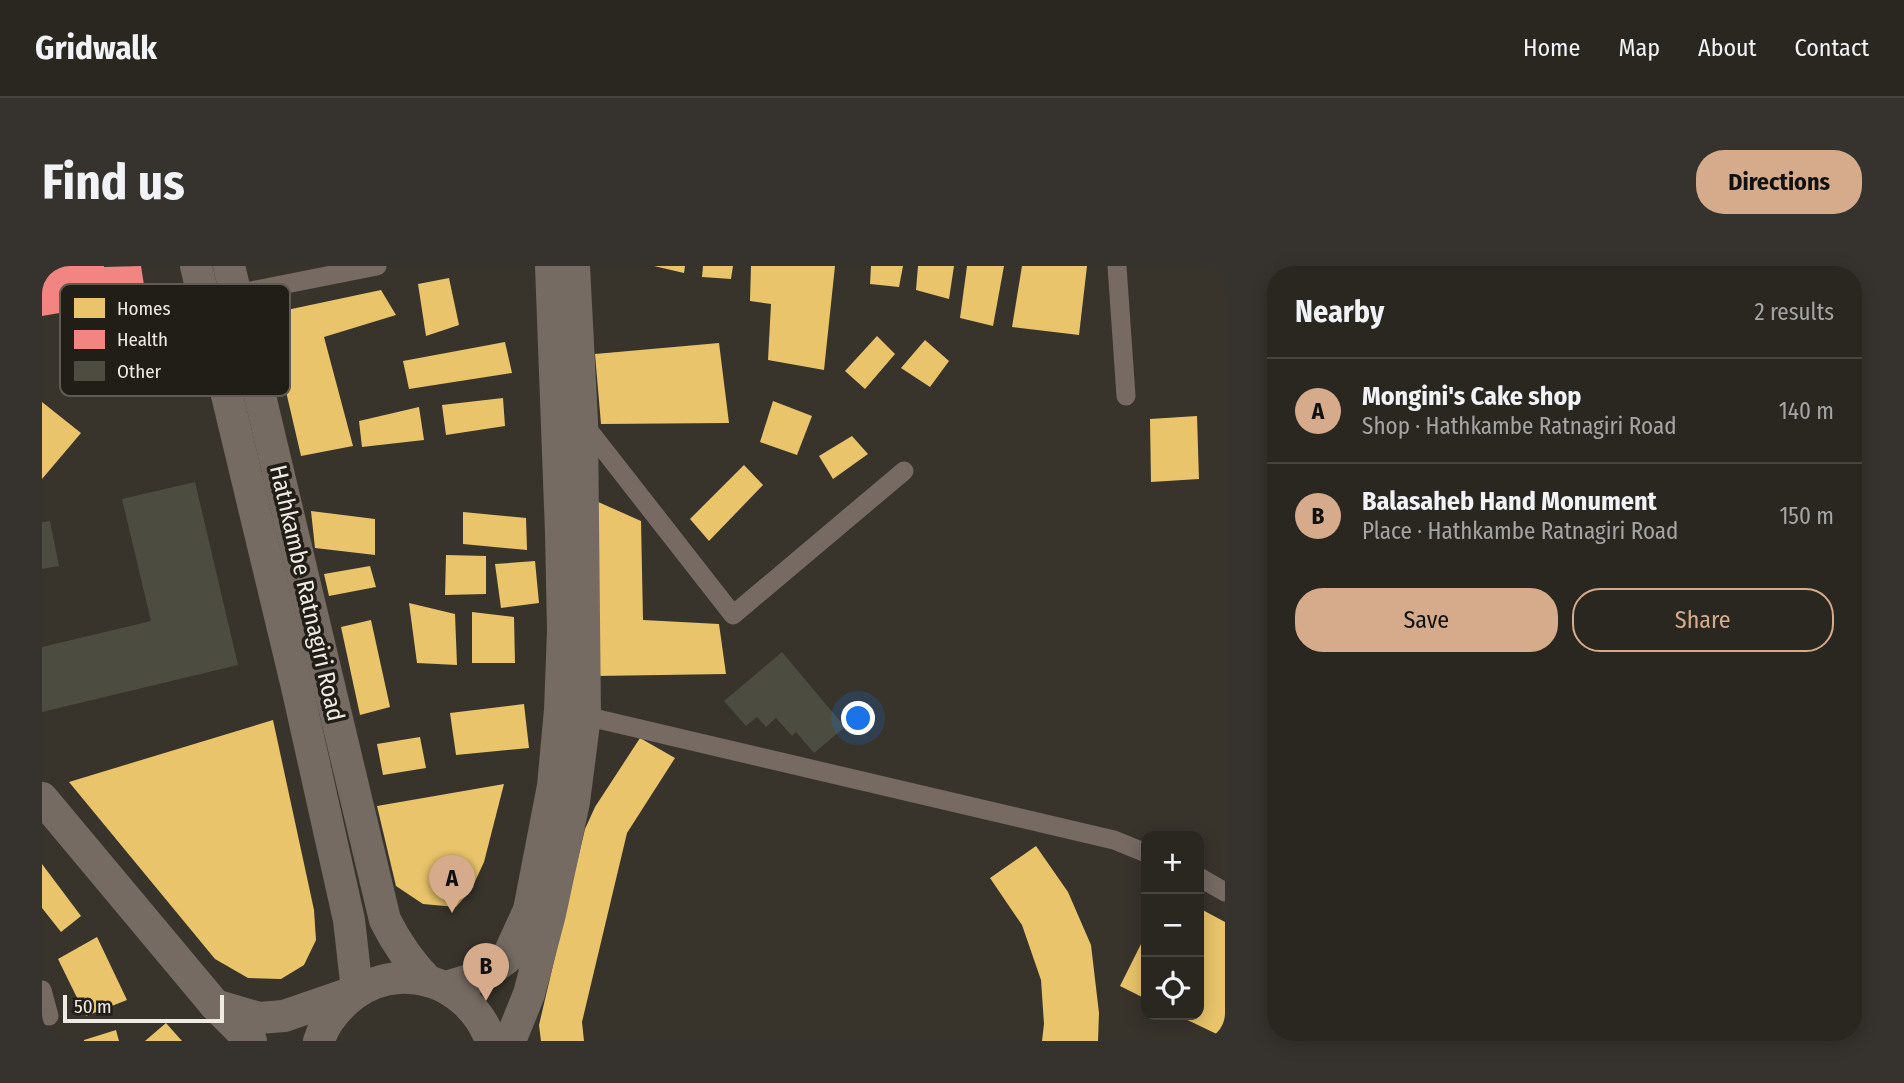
<!DOCTYPE html>
<meta charset="utf-8">
<style>
:root{--surface:#2a2721;--page:#36332e;--text:#f1f3f6;--muted:#a5a5a5;--line:#46443f;--accent:#d6ab8b}
body{margin:0;font-family:"Fira Sans Condensed",sans-serif;background:var(--page);color:var(--text)}
.controls{position:absolute;right:21px;bottom:21px;display:grid;overflow:hidden;border-radius:14px;box-shadow:0 4px 18px #0003}
.controls button{width:63px;height:63px;display:grid;place-items:center;padding:0;border:0;border-bottom:2px solid var(--line);background:var(--surface);color:var(--text);font:35px sans-serif}
.scale{position:absolute;left:21px;bottom:18px;width:161px;box-sizing:border-box;padding-left:7px;border:4px solid #f0ebe2;border-top:0;font-size:19px;line-height:24px;white-space:nowrap;color:#f0ebe2;-webkit-text-stroke:5px #211d17;paint-order:stroke}
.you{position:absolute;left:817px;top:453px;width:24px;height:24px;margin:-18px;border:5px solid #fff;border-radius:50%;background:#1a73e8;box-shadow:0 0 0 10px #1a73e833}
.badge{display:grid;place-items:center;width:46px;height:46px;border-radius:50%;background:var(--accent);color:#111;font-size:23px;font-weight:700}
.pin{position:absolute;translate:-50% -58px;filter:drop-shadow(0 2px 4px #0008)}
.pin::after{content:'';position:absolute;top:37px;width:24px;height:21px;background:inherit;clip-path:polygon(0 0,100% 0,50% 100%)}
.list{margin:0;padding:0;list-style:none}
h2{display:flex;justify-content:space-between;align-items:center;height:91px;margin:0;padding:0 28px;font-size:30px}
h2 small{font-size:23px;font-weight:400;color:var(--muted)}
.list li{display:grid;grid-template-columns:46px 1fr auto;gap:21px;align-items:center;box-sizing:border-box;height:105px;padding:0 28px;border-top:2px solid var(--line)}
.list b{display:block;font-size:26px;white-space:nowrap}
.list p{margin:0;font-size:23px;white-space:nowrap;color:var(--muted)}
.list em{font-size:23px;font-style:normal;color:var(--muted)}
.actions{display:flex;gap:14px;padding:21px 28px}
.actions a{flex:1;padding:16px 0;border:2px solid var(--accent);border-radius:28px;text-align:center;font-size:24px;color:var(--accent)}
.actions .main{background:var(--accent);color:#111}
.icon{flex:none;width:38px;height:38px;fill:none;stroke:currentColor;stroke-width:2;stroke-linecap:round;stroke-linejoin:round}
.map{position:relative;flex:none;width:1183px;height:775px;overflow:hidden;border-radius:28px}
header{display:flex;align-items:center;gap:42px;box-sizing:border-box;height:98px;padding:0 35px;background:var(--surface);border-bottom:2px solid var(--line)}
header strong{font-size:33px}
nav{display:flex;gap:38px;margin-inline-start:auto;font-size:24px}
.intro{display:flex;align-items:center;justify-content:space-between;box-sizing:border-box;height:168px;padding:0 42px}
h1{margin:0;font-size:49px}
.button{padding:18px 32px;border-radius:28px;background:var(--accent);color:#111;font-size:24px;font-weight:700}
main{display:flex;gap:42px;padding:0 42px}
aside{flex:1;background:var(--surface);border-radius:28px;box-shadow:0 4px 18px #0003}
.map>svg:first-child{display:block}
.homes{fill:#e9c46a}
.health{fill:#f28482}
.building{fill:#4d4c40}
.lines{fill:none;stroke-linecap:round;stroke-linejoin:round}
.minor{stroke:#766a63;stroke-width:19}
.primary{stroke:#756b63;stroke-width:32}
.labels{text-anchor:middle;dominant-baseline:central;stroke-width:7;stroke-linejoin:round;paint-order:stroke}
.street-label{font-size:24px;fill:#f0ebe2;stroke:#211d17}
.key{fill:#211d17;stroke:#5f5b54;stroke-width:2}
.key-label{font-size:19px;fill:#f0ebe2}
</style>
<header>
<strong>Gridwalk</strong>
<nav><a>Home</a><a>Map</a><a>About</a><a>Contact</a></nav>
</header>
<div class="intro"><h1>Find us</h1><a class="button">Directions</a></div>
<main>
<div class="map">
<svg width="1183" height="775" viewBox="0 0 1183 775">
<rect width="100%" height="100%" fill="#38342c"/>
<g class="homes">
<polygon points="612,0 643,0 642,7"/>
<polygon points="661,0 691,0 689,13 660,11"/>
<polygon points="709,0 793,0 782,104 726,94 729,38 708,35"/>
<polygon points="829,0 861,0 857,21 828,18"/>
<polygon points="876,0 912,0 907,33 874,24"/>
<polygon points="925,0 962,0 951,60 918,52"/>
<polygon points="980,0 1045,0 1037,69 970,61"/>
<polygon points="407,12 417,59 384,70 376,18"/>
<polygon points="339,24 354,49 282,71 311,180 259,190 226,48"/>
<polygon points="835,70 853,88 823,123 803,105"/>
<polygon points="883,74 907,95 888,121 859,102"/>
<polygon points="463,76 470,107 367,123 361,95"/>
<polygon points="677,77 687,157 559,158 553,88"/>
<polygon points="461,132 463,160 404,169 400,139"/>
<polygon points="731,135 770,150 755,189 718,176"/>
<polygon points="0,136 39,167 0,213"/>
<polygon points="377,141 382,174 320,181 317,155"/>
<polygon points="1155,150 1157,213 1109,216 1108,153"/>
<polygon points="810,170 826,188 791,213 777,190"/>
<polygon points="702,199 721,219 667,275 648,253"/>
<polygon points="554,235 599,255 601,354 677,358 684,408 554,410"/>
<polygon points="269,245 333,253 333,289 273,282"/>
<polygon points="421,246 484,252 485,284 421,278"/>
<polygon points="404,289 444,290 444,328 403,329"/>
<polygon points="493,295 497,337 459,342 453,298"/>
<polygon points="328,300 334,321 287,330 282,308"/>
<polygon points="367,337 413,348 415,399 375,397"/>
<polygon points="430,346 472,351 473,397 430,397"/>
<polygon points="329,354 348,441 318,449 299,361"/>
<polygon points="482,438 487,482 414,489 408,447"/>
<polygon points="231,454 272,644 274,674 262,699 239,713 206,712 173,693 27,516"/>
<polygon points="378,471 384,502 341,509 335,478"/>
<polygon points="598,472 633,492 585,567 540,756 542,775 499,775 497,759 543,563 553,541"/>
<polygon points="462,518 442,596 429,624 414,641 381,638 354,620 335,540"/>
<polygon points="994,580 1026,626 1049,679 1057,747 1056,775 1000,775 1002,758 999,714 980,659 948,612"/>
<polygon points="0,598 39,650 19,666 0,642"/>
<polygon points="1157,642 1183,656 1183,772 1135,749 1157,749"/>
<polygon points="1104,668 1104,733 1078,720"/>
<polygon points="55,671 85,734 44,750 16,693"/>
<polygon points="124,757 140,775 103,775"/>
<polygon points="74,764 77,775 42,775 42,774"/>
</g>
<polygon class="health" points="0,0 62,0 62,1 99,0 104,32 0,50"/>
<g class="building">
<polygon points="153,216 196,399 0,446 0,381 109,355 80,233"/>
<polygon points="8,255 17,300 0,303 0,256"/>
<polygon points="740,386 803,461 772,487 754,466 750,470 734,452 724,461 715,451 704,460 682,435"/>
</g>
<g class="lines">
<g class="minor">
<polyline points="1075,0 1084,130"/>
<polyline points="194,28 335,0"/>
<polyline points="541,157 691,349 862,205"/>
<polyline points="543,450 1072,574 1104,587"/>
<polyline points="1157,611 1183,626"/>
<polyline points="0,724 7,750"/>
</g>
<g class="primary">
<polyline points="154,0 255,421 307,654 315,725 242,750 217,752 173,739"/>
<path d="M187 0 343 654C355 678 367 696 386 715"/>
<polyline points="0,532 173,739 209,775"/>
<polyline points="404,721 440,710 465,692 487,644 511,520 518,444 521,365 519,267 509,0"/>
<path d="M277 775C281 760 293 745 304 735 354 690 427 714 449 775"/>
<polyline points="468,775 487,728 508,648 532,536 543,450 540,156 532,0"/>
</g>
</g>
<g class="labels">
<g class="street-label">
<text transform="translate(265 327) rotate(77)">Hathkambe Ratnagiri Road</text>
</g>
</g>
<rect x="18" y="18" width="230" height="112" rx="10" class="key"/>
<rect x="32" y="32" width="31" height="20" fill="#e9c46a"/>
<rect x="32" y="64" width="31" height="19" fill="#f28482"/>
<rect x="32" y="95" width="31" height="20" fill="#4d4c40"/>
<g class="key-label">
<text x="75" y="49">Homes</text>
<text x="75" y="80">Health</text>
<text x="75" y="112">Other</text>
</g>
</svg>
<div class="controls">
<button>+</button>
<button>−</button>
<button><svg class="icon" aria-label="locate" viewBox="0 0 24 24"><circle cx="12" cy="12" r="6"/><path d="M12 2v4M12 18v4M2 12h4M18 12h4"/></svg></button>
</div>
<div class="scale">50 m</div>
<div class="you"></div>
<div class="pin badge" style="left:410px;top:647px">A</div>
<div class="pin badge" style="left:444px;top:735px">B</div>
</div>
<aside>
<h2>Nearby<small>2 results</small></h2>
<ul class="list">
<li><span class="badge">A</span><div><b>Mongini's Cake shop</b><p>Shop · Hathkambe Ratnagiri Road</p></div><em>140 m</em></li>
<li><span class="badge">B</span><div><b>Balasaheb Hand Monument</b><p>Place · Hathkambe Ratnagiri Road</p></div><em>150 m</em></li>
</ul>
<div class="actions"><a class="main">Save</a><a>Share</a></div>
</aside>
</main>
